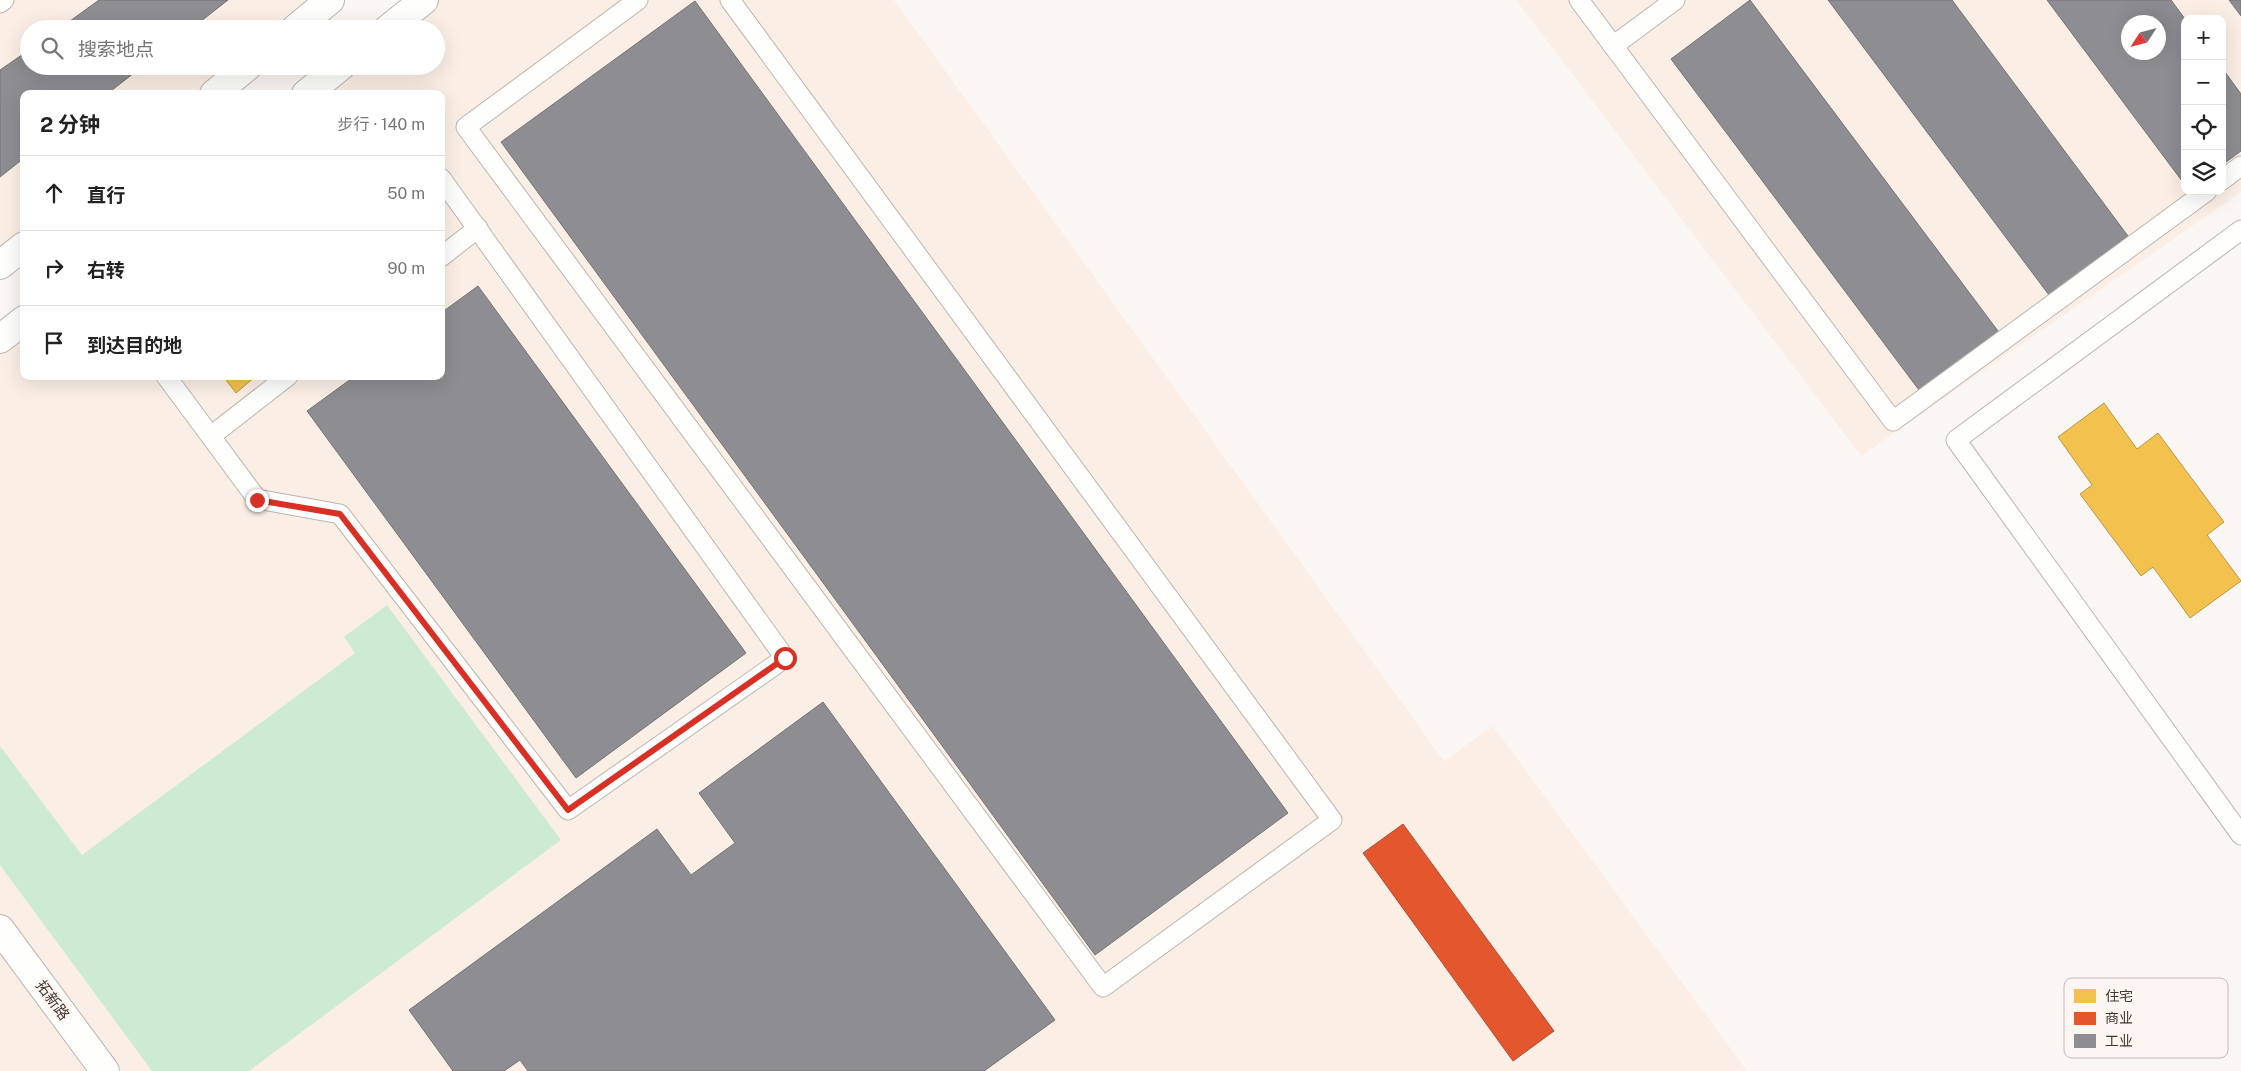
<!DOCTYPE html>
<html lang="zh">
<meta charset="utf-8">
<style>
:root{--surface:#fff;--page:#f6f6f6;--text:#222;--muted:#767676;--line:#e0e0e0}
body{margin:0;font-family:"Public Sans","Noto Sans SC",sans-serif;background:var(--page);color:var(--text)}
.controls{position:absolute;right:15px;top:15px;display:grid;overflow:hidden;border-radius:10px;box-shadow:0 5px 20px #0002}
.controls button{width:45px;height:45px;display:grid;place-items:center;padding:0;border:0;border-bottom:1px solid var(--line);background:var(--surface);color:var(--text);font:25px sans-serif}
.compass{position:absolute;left:2121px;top:15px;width:45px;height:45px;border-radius:50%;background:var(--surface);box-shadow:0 5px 20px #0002;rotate:234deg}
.stop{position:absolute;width:15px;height:15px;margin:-11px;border:4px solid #d93025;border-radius:50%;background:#fff}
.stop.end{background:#d93025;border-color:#fff;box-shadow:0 1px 5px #0008}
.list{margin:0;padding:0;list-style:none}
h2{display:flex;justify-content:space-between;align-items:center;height:65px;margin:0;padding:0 20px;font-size:21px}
h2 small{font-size:16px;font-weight:400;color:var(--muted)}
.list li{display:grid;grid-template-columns:32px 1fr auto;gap:15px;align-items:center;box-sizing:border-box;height:75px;padding:0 20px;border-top:1px solid var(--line)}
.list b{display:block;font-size:19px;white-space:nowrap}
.list em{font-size:16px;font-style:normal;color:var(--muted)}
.icon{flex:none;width:28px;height:28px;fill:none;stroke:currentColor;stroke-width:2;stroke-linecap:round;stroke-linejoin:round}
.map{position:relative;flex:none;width:2241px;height:1071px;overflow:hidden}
.search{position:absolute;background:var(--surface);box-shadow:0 5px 20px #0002;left:20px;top:20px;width:425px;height:55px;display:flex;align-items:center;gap:12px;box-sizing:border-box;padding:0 18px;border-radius:28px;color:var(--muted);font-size:19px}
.panel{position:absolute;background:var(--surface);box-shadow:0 5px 20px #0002;left:20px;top:90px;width:425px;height:290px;border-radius:10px}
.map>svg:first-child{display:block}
.industrial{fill:#fbefe5;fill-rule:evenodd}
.green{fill:#cdebd3}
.homes{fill:#f2c14e;stroke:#bd9745}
.shops{fill:#e4572e;stroke:#b34d2e}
.industry{fill:#8d8d92;stroke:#767374;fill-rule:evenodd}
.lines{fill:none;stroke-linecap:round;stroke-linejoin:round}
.lane-casing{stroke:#bcb5b1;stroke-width:21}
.street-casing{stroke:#bcb5b1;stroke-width:30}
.secondary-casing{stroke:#bcb5b1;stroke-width:30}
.lane{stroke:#fefefd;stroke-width:19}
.street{stroke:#fefefd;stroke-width:28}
.secondary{stroke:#fefefd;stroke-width:28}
.route{stroke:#d93025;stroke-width:6}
.labels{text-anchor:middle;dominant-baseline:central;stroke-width:5;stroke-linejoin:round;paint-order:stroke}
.street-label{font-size:15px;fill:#42362f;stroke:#fcf5f2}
.key{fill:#fcf5f2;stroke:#c4bcb8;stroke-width:1}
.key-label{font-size:14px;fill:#42362f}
</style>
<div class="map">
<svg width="2241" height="1071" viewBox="0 0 2241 1071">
<rect width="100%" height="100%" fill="#faf6f4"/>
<g class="industrial">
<polygon points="0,0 330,0 295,29 29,29 29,66 248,66 214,94 24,94 24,246 0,265"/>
<polygon points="424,0 894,0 1444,761 1493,726 1747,1071 0,1071 0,339 24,320 24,376 441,376 441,94 306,94 341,66 436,66 436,29 388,29"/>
<path d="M1516 0H2241V192L1861 456ZM2185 19H2222V191H2185ZM2128 22H2158V52H2128Z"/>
</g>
<polygon class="green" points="387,605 561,840 249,1071 152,1071 0,865 0,746 82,855 355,653 344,637"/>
<g class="homes">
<polygon points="223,376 256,376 236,393"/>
<polygon points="2104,403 2137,449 2158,433 2224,522 2207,535 2241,581 2190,618 2153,567 2141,576 2080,494 2092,485 2058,437"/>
</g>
<polygon class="shops" points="1403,824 1554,1031 1513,1061 1363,853"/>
<g class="industry">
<polygon points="99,0 228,0 191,29 59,29"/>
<polygon points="1750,0 2004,339 1925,398 1671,59"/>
<polygon points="1828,0 1952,0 2128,236 2049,295"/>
<path d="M2047 0H2171L2185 19V185ZM2128 22H2158V52H2128Z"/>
<polygon points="2229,0 2241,0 2241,16"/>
<polygon points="695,1 1288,813 1095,955 501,142"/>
<polygon points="29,50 29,66 143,66 107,94 24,94 24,158 0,177 0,70"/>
<polygon points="2222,68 2241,94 2241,151 2222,165"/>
<polygon points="478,286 746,653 576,778 307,411 355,376 441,376 441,313"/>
<polygon points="823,702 1055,1020 984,1071 528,1071 520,1060 504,1071 453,1071 409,1010 657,829 691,875 735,843 699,793"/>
</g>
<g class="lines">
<defs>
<g id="lane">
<polyline points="638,0 466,127 1103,987 1332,820 730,0"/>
<polyline points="1579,0 1893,421 2207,191"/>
<polyline points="0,3 4,0"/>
<polyline points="1613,46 1675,0"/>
<polyline points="2222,180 2241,166"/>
<polyline points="2241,230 1956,440 2241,835"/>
<polyline points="441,257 478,228"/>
<polyline points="166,376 257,499 340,514 568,810 785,658 441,178"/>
<polyline points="211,436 288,376"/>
</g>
<polyline id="street" points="0,929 105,1071"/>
<g id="secondary">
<polyline points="295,29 330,0"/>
<polyline points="388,29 424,0"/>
<polyline points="214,94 248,66"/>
<polyline points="306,94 341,66"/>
<polyline points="0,265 24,246"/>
<polyline points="0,339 24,320"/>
</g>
</defs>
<use href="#lane" class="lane-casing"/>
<use href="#street" class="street-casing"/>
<use href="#secondary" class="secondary-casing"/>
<use href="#lane" class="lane"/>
<use href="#street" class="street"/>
<use href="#secondary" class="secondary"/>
</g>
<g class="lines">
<polyline class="route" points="257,500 340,514 568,810 785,658"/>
</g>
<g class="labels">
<g class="street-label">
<text transform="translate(53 1000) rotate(54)">拓新路</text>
</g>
</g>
<rect x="2064" y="978" width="164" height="80" rx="8" class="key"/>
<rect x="2074" y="989" width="22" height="14" fill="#f2c14e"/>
<rect x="2074" y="1012" width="22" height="13" fill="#e4572e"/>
<rect x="2074" y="1034" width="22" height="14" fill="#8d8d92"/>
<g class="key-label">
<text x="2105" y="1001">住宅</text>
<text x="2105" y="1023">商业</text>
<text x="2105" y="1046">工业</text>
</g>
</svg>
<div class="controls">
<button>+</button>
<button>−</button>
<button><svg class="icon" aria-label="locate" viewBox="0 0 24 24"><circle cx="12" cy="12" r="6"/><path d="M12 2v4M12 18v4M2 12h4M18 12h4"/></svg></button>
<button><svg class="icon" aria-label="layers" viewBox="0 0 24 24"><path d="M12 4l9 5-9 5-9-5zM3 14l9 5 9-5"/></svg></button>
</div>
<svg class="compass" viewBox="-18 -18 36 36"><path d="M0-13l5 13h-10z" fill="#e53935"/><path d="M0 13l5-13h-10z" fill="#767676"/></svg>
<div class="stop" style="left:785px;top:658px"></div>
<div class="stop end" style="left:257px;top:500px"></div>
<div class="search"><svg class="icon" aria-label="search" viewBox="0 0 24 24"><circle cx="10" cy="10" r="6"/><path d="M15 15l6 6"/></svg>搜索地点</div>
<section class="panel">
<h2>2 分钟<small>步行 · 140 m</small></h2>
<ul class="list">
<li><svg class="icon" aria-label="ahead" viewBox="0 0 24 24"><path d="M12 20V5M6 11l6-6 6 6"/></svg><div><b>直行</b></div><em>50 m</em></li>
<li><svg class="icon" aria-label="right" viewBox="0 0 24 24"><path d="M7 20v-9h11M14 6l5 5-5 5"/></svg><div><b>右转</b></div><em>90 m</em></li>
<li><svg class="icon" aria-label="arrive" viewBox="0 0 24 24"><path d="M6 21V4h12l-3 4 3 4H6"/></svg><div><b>到达目的地</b></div></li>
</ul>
</section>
</div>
